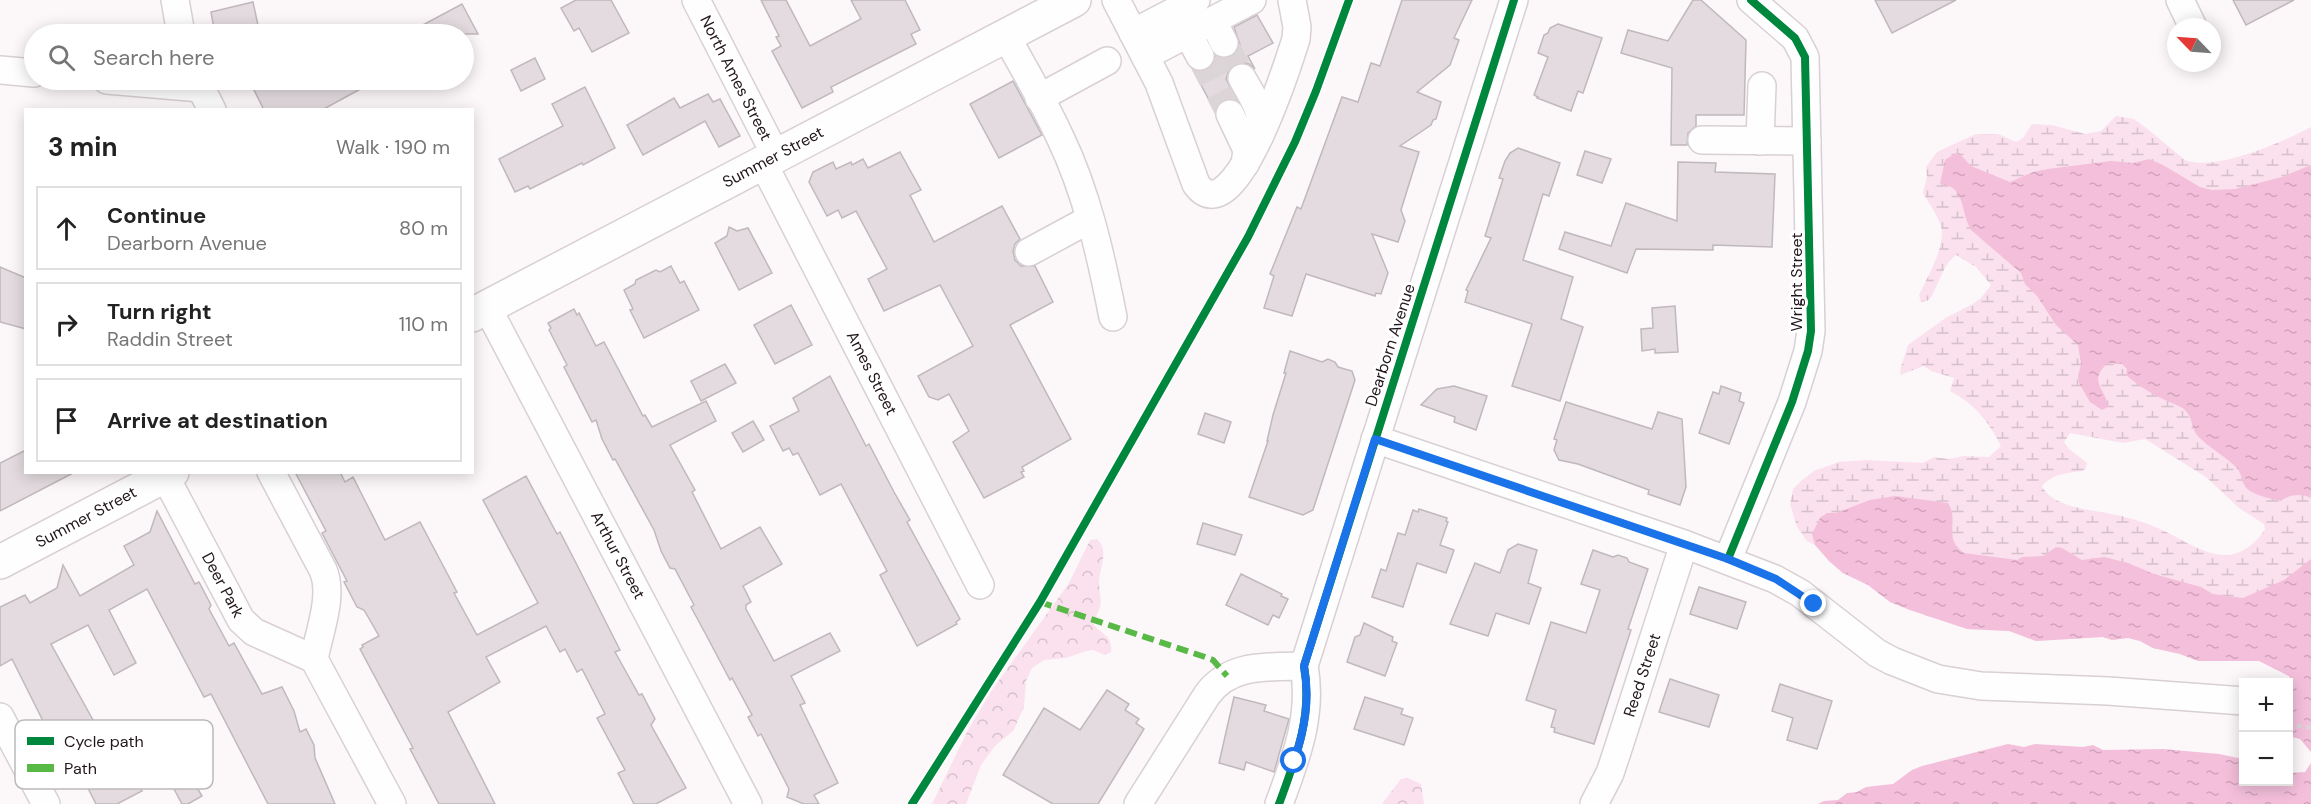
<!DOCTYPE html>
<meta charset="utf-8">
<style>
:root{--surface:#fff;--page:#f2f2f2;--text:#222;--muted:#767676;--line:#e0e0e0}
body{margin:0;font-family:"DM Sans",sans-serif;background:var(--page);color:var(--text)}
.controls{position:absolute;right:18px;bottom:18px;display:grid;overflow:hidden;border-radius:0px;box-shadow:0 3px 15px #0003}
.controls button{width:54px;height:54px;display:grid;place-items:center;padding:0;border:0;border-bottom:2px solid var(--line);background:var(--surface);color:var(--text);font:30px sans-serif}
.compass{position:absolute;left:2167px;top:18px;width:54px;height:54px;border-radius:50%;background:var(--surface);box-shadow:0 3px 15px #0003;rotate:295deg}
.stop{position:absolute;width:18px;height:18px;margin:-14px;border:4px solid #1a73e8;border-radius:50%;background:#fff}
.stop.end{background:#1a73e8;border-color:#fff;box-shadow:0 2px 6px #0008}
.list{margin:0;padding:0;list-style:none}
h2{display:flex;justify-content:space-between;align-items:center;height:78px;margin:0;padding:0 24px;font-size:26px}
h2 small{font-size:20px;font-weight:400;color:var(--muted)}
.list li{display:grid;grid-template-columns:39px 1fr auto;gap:18px;align-items:center;box-sizing:border-box;height:84px;margin:0 12px 12px;padding:0 12px;border:2px solid var(--line);border-radius:0px}
.list b{display:block;font-size:22px;white-space:nowrap}
.list p{margin:0;font-size:20px;white-space:nowrap;color:var(--muted)}
.list em{font-size:20px;font-style:normal;color:var(--muted)}
.icon{flex:none;width:33px;height:33px;fill:none;stroke:currentColor;stroke-width:2;stroke-linecap:round;stroke-linejoin:round}
.map{position:relative;flex:none;width:2311px;height:804px;overflow:hidden}
.search{position:absolute;background:var(--surface);box-shadow:0 3px 15px #0003;left:24px;top:24px;width:450px;height:66px;display:flex;align-items:center;gap:15px;box-sizing:border-box;padding:0 21px;border-radius:33px;color:var(--muted);font-size:22px}
.panel{position:absolute;background:var(--surface);box-shadow:0 3px 15px #0003;left:24px;top:108px;width:450px;height:366px;border-radius:0px}
.map>svg:first-child{display:block}
.forest{fill:url(#forest-crowns)}
.wetland{fill:url(#wetland-marsh);fill-rule:evenodd}
.water{fill:url(#water-ripples)}
.building{fill:#e3dbdf;stroke:#c0b8bc;stroke-width:1.5}
.lines{fill:none;stroke-linecap:round;stroke-linejoin:round}
.minor-tunnel{stroke:#dbd5d8;stroke-width:27;stroke-dasharray:27 14;stroke-linecap:butt}
.minor-casing{stroke:#d8d0d4;stroke-width:30}
.major-casing{stroke:#d8d0d4;stroke-width:36}
.path{stroke:#d9d7d8;stroke-width:4;stroke-dasharray:4.5 4.5;stroke-linecap:butt}
.minor{stroke:#fffefe;stroke-width:27}
.major{stroke:#fffefe;stroke-width:33}
.quiet{stroke:#58b947;stroke-width:6;stroke-dasharray:12 6;stroke-linecap:butt}
.cycleway-casing{stroke:#fff;stroke-width:11}
.cycleway{stroke:#00873e;stroke-width:8}
.route{stroke:#1a73e8;stroke-width:8}
.labels{text-anchor:middle;dominant-baseline:central;stroke-width:6;stroke-linejoin:round;paint-order:stroke}
.street-label{font-size:16px;fill:#21161c;stroke:#fff}
.key{fill:#fff;stroke:#bcb9bb;stroke-width:1.5}
.key-label{font-size:16px;fill:#21161c}
</style>
<div class="map">
<svg width="2311" height="804" viewBox="0 0 2311 804">
<defs>
<pattern id="forest-crowns" width="20" height="18" patternUnits="userSpaceOnUse" patternTransform="scale(1.5)"><rect width="20" height="18" fill="#fae1ed"/><path d="M2 6a3 3 0 1 1 6 0M12 15a3 3 0 1 1 6 0" fill="none" stroke="#d6c0cb"/></pattern>
<pattern id="wetland-marsh" width="20" height="14" patternUnits="userSpaceOnUse" patternTransform="scale(1.5)"><rect width="20" height="14" fill="#fae1ed"/><path d="M1 5h8M5 5V1M11 12h8M15 12V8" fill="none" stroke="#d6c0cb"/></pattern>
<pattern id="water-ripples" width="26" height="14" patternUnits="userSpaceOnUse" patternTransform="scale(1.5)"><rect width="26" height="14" fill="#f4bfdb"/><path d="M2 4q2-2 4 0t4 0M15 11q2-2 4 0t4 0" fill="none" stroke="#d1a3bb"/></pattern>
</defs>
<rect width="100%" height="100%" fill="#fcf7f9"/>
<g class="forest">
<path d="M1097 539C1110 551 1099 568 1099 583 1099 591 1102 599 1100 607 1098 614 1094 618 1094 625 1102 635 1113 636 1111 652L1105 655 1093 650 1086 651 1066 658 1044 660 1032 668 1026 681 1024 707 1017 722 1014 730 995 746 981 765 966 804H932L968 730 992 690 1069 583 1090 540Z"/>
<polygon points="1408,778 1421,784 1424,804 1382,804 1401,779"/>
</g>
<path class="wetland" d="M2116 116 2134 119 2145 127 2185 160C2216 172 2283 142 2311 127V752L2300 739 2289 736 2288 684 2291 680 2289 676 2259 661H2198L2180 654 2153 648 2140 641 2128 638 2112 640 2103 637 2036 641 2010 631 1967 629 1910 610 1890 602 1868 585 1843 573 1829 561 1819 547 1807 541 1797 527 1790 504 1793 489 1802 480 1814 471 1839 462 1867 460 1922 463 1935 457 1948 459 1964 456 1989 457 2001 446C1988 421 1976 405 1950 391L1954 378 1931 371 1924 366 1900 375 1901 367 1908 345 1947 317 1973 304 1981 298 1991 285 1976 267 1956 255C1942 265 1939 286 1929 300L1921 302 1919 295C1928 276 1942 253 1942 232 1941 219 1929 204 1923 193L1927 177 1926 167 1937 152 1976 134H1998L2016 142 2023 138 2032 124 2052 125 2085 134 2101 131ZM2070 433 2123 443 2145 439 2206 477 2239 508 2264 524 2265 529C2257 542 2243 554 2228 555 2203 556 2181 538 2160 529 2149 524 2137 520 2125 517 2101 510 2053 510 2042 486 2055 472 2067 474 2085 470L2087 463 2069 449 2064 442Z"/>
<g class="water">
<path d="M1959 153 1971 166 2010 182 2033 172 2048 169 2111 161 2133 163 2149 159 2163 165 2200 187 2212 190 2235 189 2282 177 2311 165V498C2302 493 2289 494 2281 501 2271 499 2259 496 2250 491 2242 486 2243 479 2239 471 2232 460 2207 447 2197 435 2191 427 2193 418 2185 410 2180 405 2172 404 2165 400 2151 394 2138 385 2126 375L2127 369 2122 364 2108 363C2087 381 2106 389 2108 407L2102 410 2090 402 2079 383 2078 376 2081 364 2078 345 2056 325 2037 296 2025 284 2021 273 1971 230C1960 211 1966 186 1940 184L1945 160 1954 154Z"/>
<path d="M1895 496 1948 503C1960 521 1942 538 1964 553L2017 560 2022 557 2043 556 2056 547 2062 548 2082 560 2104 557 2128 563 2154 574 2201 587 2213 594 2243 598 2284 580 2311 559V752L2300 739 2289 736 2288 684 2291 680 2289 676 2259 661H2198L2180 654 2153 648 2140 641 2128 638 2112 640 2103 637 2036 641 2009 631 1967 629 1910 610 1890 602 1868 585 1843 573 1829 561 1815 545 1812 534 1820 518 1827 513H1836L1870 500Z"/>
<polygon points="2008,744 2024,747 2035,744 2083,747 2093,745 2103,750 2163,749 2219,754 2238,758 2243,755 2244,782 2288,782 2289,773 2305,772 2311,763 2311,804 1818,804 1824,801 1838,800 1847,793 1857,792 1866,787 1893,784 1912,770 1922,766"/>
</g>
<g class="building">
<polygon points="576,0 611,0 629,33 592,52 579,28 574,31 561,8"/>
<polygon points="761,0 786,0 810,46 861,19 851,0 905,0 920,30 911,34 916,44 831,87 833,92 802,108 772,51 781,46 776,37 779,36"/>
<polygon points="1402,0 1472,0 1454,38 1459,40 1450,65 1417,92 1441,102 1436,119 1433,120 1431,125 1400,146 1419,152 1401,210 1405,221 1398,242 1372,234 1388,273 1381,294 1376,293 1375,296 1306,274 1292,316 1264,308 1274,276 1270,274 1297,207 1301,209 1342,97 1358,102 1371,63 1380,66"/>
<polygon points="1693,0 1701,0 1746,40 1744,115 1696,115 1696,126 1688,133 1687,145 1671,145 1672,68 1621,53 1628,30 1668,41"/>
<polygon points="1875,0 1956,0 1892,33"/>
<polygon points="2233,0 2294,0 2246,25"/>
<polygon points="253,2 259,30 235,34 215,34 211,12"/>
<polygon points="462,4 478,34 406,34"/>
<polygon points="1257,15 1273,43 1248,56 1255,69 1249,64 1241,62 1235,64 1229,70 1226,79 1237,100 1231,98 1223,100 1217,105 1215,111 1193,70 1200,72 1208,69 1214,64 1216,56 1224,59 1232,57 1237,52 1240,45 1234,27"/>
<polygon points="1558,24 1602,38 1583,93 1578,91 1571,111 1537,98 1538,97 1534,95 1548,57 1538,53 1544,35 1548,33 1550,28"/>
<polygon points="535,58 545,79 521,91 511,70"/>
<polygon points="249,80 377,80 322,110 264,110"/>
<polygon points="1013,81 1042,135 999,158 970,104"/>
<polygon points="585,87 615,148 583,165 582,163 530,189 528,186 515,192 499,159 563,126 552,104"/>
<polygon points="708,94 713,102 720,99 740,136 719,147 705,121 643,155 627,125 674,98 680,108"/>
<polygon points="1518,148 1560,163 1549,196 1543,194 1523,260 1573,277 1561,319 1583,327 1560,401 1512,386 1532,324 1465,302 1468,291 1466,290 1491,238 1485,236 1503,179 1499,178 1505,161 1510,153"/>
<polygon points="1585,151 1611,159 1602,183 1577,175"/>
<polygon points="900,152 921,190 910,195 934,242 1002,206 1020,239 1015,244 1013,251 1015,260 1021,266 1035,266 1053,302 1010,325 1071,439 1022,467 1024,471 1021,472 1024,477 984,498 953,442 969,431 949,394 938,400 929,397 918,376 973,346 940,285 884,311 868,279 887,269 856,211 842,218 838,210 827,216 809,182 813,172 833,162 836,169 851,162 852,165 863,159 868,168"/>
<polygon points="1678,162 1716,163 1715,172 1775,174 1772,247 1713,245 1713,250 1636,249 1627,273 1559,249 1565,232 1611,246 1626,203 1677,221"/>
<polygon points="729,227 737,231 748,228 772,273 739,290 715,243 727,236"/>
<polygon points="671,266 680,283 684,281 699,310 644,338 630,310 633,309 624,290 635,284 636,280 656,270 660,272"/>
<polygon points="0,267 26,278 26,329 0,322"/>
<polygon points="791,305 812,345 775,364 754,325"/>
<polygon points="1675,306 1678,352 1655,353 1655,349 1642,351 1641,329 1653,328 1652,308"/>
<polygon points="574,309 577,315 579,313 596,346 604,342 643,416 645,415 652,427 706,401 716,421 670,445 695,490 692,492 721,549 760,527 782,564 743,586 751,602 746,605 746,609 774,661 830,633 840,651 791,676 805,703 800,705 838,783 814,795 819,804 804,804 787,797 789,789 761,734 758,736 748,717 752,715 732,678 730,680 704,631 691,607 694,605 675,569 670,568 661,551 654,530 615,459 613,460 602,439 596,420 592,422 564,367 567,365 549,330 551,328 548,323"/>
<polygon points="1290,351 1322,362 1328,359 1335,362 1338,367 1352,371 1355,380 1313,510 1303,515 1249,497 1268,441 1267,441 1273,415 1286,373 1284,373"/>
<polygon points="725,364 736,383 701,401 691,381"/>
<polygon points="830,376 866,446 869,444 894,492 910,520 907,522 960,619 956,622 957,624 917,646 880,575 887,571 841,484 820,495 798,453 793,455 789,448 783,451 770,426 799,411 793,398"/>
<polygon points="1454,386 1487,396 1476,430 1454,422 1455,417 1421,405 1437,389"/>
<polygon points="1721,386 1741,393 1739,401 1744,403 1729,444 1699,433 1713,392 1719,394"/>
<polygon points="1566,402 1652,429 1658,412 1682,419 1686,487 1680,505 1648,494 1649,490 1578,464 1559,460 1554,450 1557,440 1554,439"/>
<polygon points="1205,413 1231,422 1224,443 1198,434"/>
<polygon points="753,421 764,440 743,452 732,433"/>
<polygon points="26,450 26,472 75,472 0,511 0,463"/>
<polygon points="295,472 340,472 345,482 353,477 385,540 420,522 457,592 454,593 477,635 538,603 483,500 526,476 557,534 560,532 575,561 620,650 615,652 639,695 642,694 655,719 651,725 686,788 656,804 634,804 618,773 625,770 597,718 605,714 582,669 577,672 565,649 560,652 546,626 486,657 500,682 448,712 495,804 439,804 410,749 413,748 360,649 363,647 362,645 379,636 364,610 357,607 344,582 347,581 322,533 326,531"/>
<polygon points="1419,509 1447,518 1446,521 1448,522 1440,545 1454,550 1446,573 1417,563 1403,607 1372,597 1381,569 1386,571 1398,533 1405,535 1413,510 1418,512"/>
<polygon points="157,511 195,584 199,582 211,605 209,609 229,646 234,643 262,694 282,687 294,711 300,732 306,729 314,745 315,758 335,804 268,804 211,694 204,697 147,589 109,610 136,663 114,675 88,625 51,644 103,738 112,733 142,791 117,804 96,804 68,749 53,756 44,738 49,735 45,725 12,659 0,666 0,607 25,595 30,603 57,588 63,565 80,596 134,565 124,546 150,532"/>
<polygon points="1203,523 1242,535 1235,555 1197,544"/>
<polygon points="1518,544 1537,550 1528,583 1541,588 1529,624 1496,613 1488,636 1450,624 1475,563 1500,573 1508,550"/>
<polygon points="1593,550 1613,557 1618,555 1627,558 1629,562 1648,569 1628,629 1631,630 1594,744 1554,732 1555,728 1551,727 1556,710 1526,700 1551,622 1586,633 1600,590 1581,584"/>
<polygon points="1241,574 1282,594 1281,596 1288,599 1279,618 1273,615 1268,625 1226,605"/>
<polygon points="1699,587 1746,602 1737,629 1690,614"/>
<polygon points="1364,623 1393,637 1392,641 1397,643 1385,676 1347,662 1355,637 1360,635"/>
<polygon points="1670,679 1719,695 1709,727 1659,712"/>
<polygon points="1780,684 1832,701 1817,749 1787,740 1793,718 1772,711"/>
<polygon points="1107,690 1129,704 1125,710 1139,719 1136,723 1144,729 1098,804 1053,804 1003,775 1044,708 1080,730"/>
<polygon points="1234,697 1266,705 1264,711 1289,719 1274,772 1246,762 1244,770 1219,763"/>
<polygon points="1365,697 1403,709 1401,714 1413,718 1404,745 1354,729"/>
<polygon points="167,737 202,796 188,804 182,804 151,746"/>
</g>
<g class="lines">
<g class="minor-tunnel">
<polyline points="1224,43 1242,78"/>
<polyline points="1200,56 1230,114"/>
</g>
<defs>
<g id="minor">
<polyline points="175,0 181,34"/>
<polyline points="696,0 776,156"/>
<path d="M1116 0 1159 83 1196 184C1234 238 1289 61 1296 39L1297 27 1292 0"/>
<polyline points="2180,0 2193,27"/>
<polyline points="1213,21 1224,43"/>
<polyline points="1133,33 1196,0"/>
<polyline points="1188,34 1200,56"/>
<path d="M1006 36C1024 69 1044 102 1060 137 1087 193 1101 256 1113 317"/>
<polyline points="1145,56 1252,0"/>
<polyline points="0,70 34,73"/>
<path d="M1242 78C1252 96 1265 113 1260 135"/>
<polyline points="107,80 201,88"/>
<polyline points="197,80 212,110"/>
<polyline points="1039,98 1107,61"/>
<polyline points="1230,114 1247,150 1245,164"/>
<polyline points="1702,140 1807,141"/>
<polyline points="1760,141 1762,86"/>
<polyline points="763,163 980,585"/>
<polyline points="1029,252 1090,219"/>
<polyline points="487,307 748,804"/>
<polyline points="1375,439 1684,544 1775,579 1800,593 1877,653 1892,661 1938,679 1981,686 2108,691 2244,701"/>
<path d="M271 472 323 570C334 595 319 633 314 659"/>
<polyline points="165,476 241,620 254,632 314,659 392,804"/>
<polyline points="1728,559 1792,402 1808,351 1811,331 1805,57 1795,38 1751,0"/>
<polyline points="0,717 46,804"/>
<path d="M1138 804 1207 695C1230 663 1268 667 1304 666"/>
<path d="M1279 804C1296 758 1313 715 1304 666L1514 0"/>
<polyline points="1594,804 1610,773 1617,752 1684,544"/>
</g>
<g id="major">
<polyline points="472,315 1074,0"/>
<polyline points="0,562 172,472"/>
</g>
</defs>
<use href="#minor" class="minor-casing"/>
<use href="#major" class="major-casing"/>
<polyline class="path" points="2288,724 2311,728"/>
<use href="#minor" class="minor"/>
<use href="#major" class="major"/>
<polyline class="quiet" points="1040,602 1205,657 1213,660 1227,676"/>
<defs>
<g id="cycleway">
<polyline points="1728,559 1792,402 1808,351 1811,331 1805,57 1795,38 1751,0"/>
<polyline points="912,804 1040,602 1248,237 1295,142 1316,91 1349,0"/>
<path d="M1279 804C1296 758 1313 715 1304 666L1514 0"/>
</g>
</defs>
<use href="#cycleway" class="cycleway-casing"/>
<use href="#cycleway" class="cycleway"/>
</g>
<g class="lines">
<path class="route" d="M1294 761C1305 728 1310 700 1304 666L1375 439 1728 559 1776 579 1814 604"/>
</g>
<g class="labels">
<g class="street-label">
<text transform="translate(736 78) rotate(63)">North Ames Street</text>
<text transform="translate(773 157) rotate(-28)">Summer Street</text>
<text transform="translate(1796 282) rotate(-90)">Wright Street</text>
<text transform="translate(1390 345) rotate(-72)">Dearborn Avenue</text>
<text transform="translate(872 373) rotate(63)">Ames Street</text>
<text transform="translate(86 517) rotate(-28)">Summer Street</text>
<text transform="translate(618 555) rotate(62)">Arthur Street</text>
<text transform="translate(223 585) rotate(62)">Deer Park</text>
<text transform="translate(1642 675) rotate(-72)">Reed Street</text>
</g>
</g>
<rect x="15" y="720" width="198" height="69" rx="9" class="key"/>
<rect x="27" y="737" width="27" height="8" fill="#00873e"/>
<rect x="27" y="764" width="27" height="8" fill="#58b947"/>
<g class="key-label">
<text x="64" y="747">Cycle path</text>
<text x="64" y="774">Path</text>
</g>
</svg>
<div class="controls">
<button>+</button>
<button>−</button>
</div>
<svg class="compass" viewBox="-18 -18 36 36"><path d="M0-13l5 13h-10z" fill="#e53935"/><path d="M0 13l5-13h-10z" fill="#767676"/></svg>
<div class="stop" style="left:1294px;top:761px"></div>
<div class="stop end" style="left:1814px;top:604px"></div>
<div class="search"><svg class="icon" aria-label="search" viewBox="0 0 24 24"><circle cx="10" cy="10" r="6"/><path d="M15 15l6 6"/></svg>Search here</div>
<section class="panel">
<h2>3 min<small>Walk · 190 m</small></h2>
<ul class="list">
<li><svg class="icon" aria-label="ahead" viewBox="0 0 24 24"><path d="M12 20V5M6 11l6-6 6 6"/></svg><div><b>Continue</b><p>Dearborn Avenue</p></div><em>80 m</em></li>
<li><svg class="icon" aria-label="right" viewBox="0 0 24 24"><path d="M7 20v-9h11M14 6l5 5-5 5"/></svg><div><b>Turn right</b><p>Raddin Street</p></div><em>110 m</em></li>
<li><svg class="icon" aria-label="arrive" viewBox="0 0 24 24"><path d="M6 21V4h12l-3 4 3 4H6"/></svg><div><b>Arrive at destination</b></div></li>
</ul>
</section>
</div>
